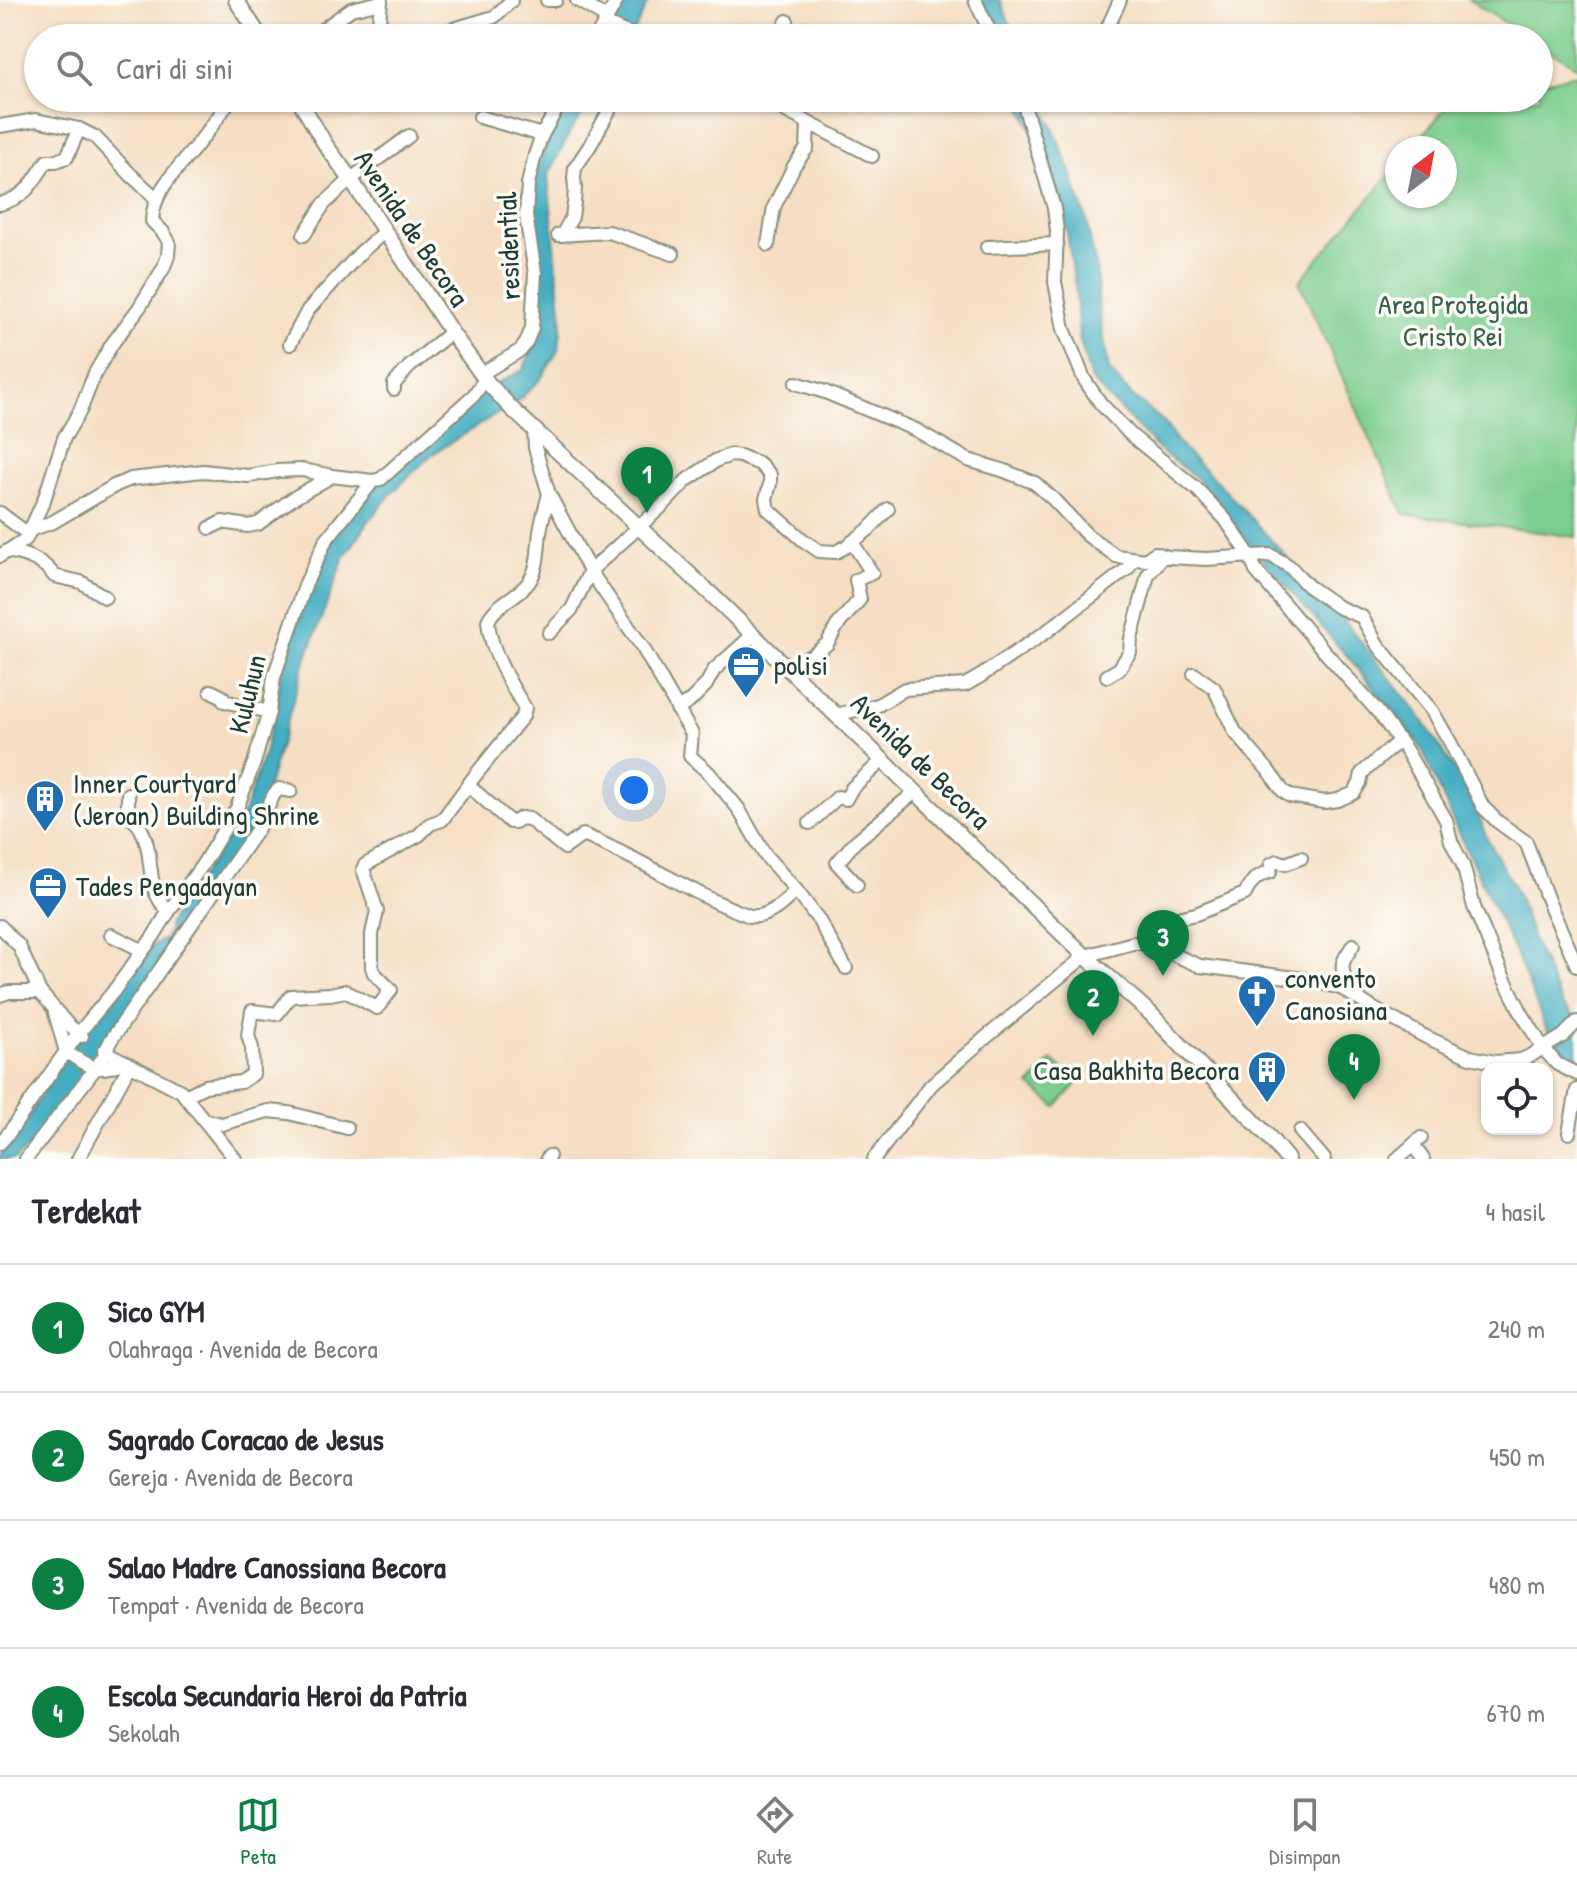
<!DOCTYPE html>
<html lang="id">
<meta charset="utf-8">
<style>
:root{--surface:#fff;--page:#f7f7f7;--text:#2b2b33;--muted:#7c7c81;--line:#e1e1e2;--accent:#0b8043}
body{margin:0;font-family:"Patrick Hand",sans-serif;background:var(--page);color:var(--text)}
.controls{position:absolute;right:24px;bottom:24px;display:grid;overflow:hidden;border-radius:16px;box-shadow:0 2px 6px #0004}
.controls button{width:72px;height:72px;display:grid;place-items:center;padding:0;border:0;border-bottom:2px solid var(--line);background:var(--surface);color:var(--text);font:40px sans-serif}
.compass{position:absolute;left:1385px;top:136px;width:72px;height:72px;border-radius:50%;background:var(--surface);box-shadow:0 2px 6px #0004;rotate:32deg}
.you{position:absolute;left:634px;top:790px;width:28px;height:28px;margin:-20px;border:6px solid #fff;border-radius:50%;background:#1a73e8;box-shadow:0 0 0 12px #1a73e833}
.badge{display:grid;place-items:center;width:52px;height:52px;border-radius:50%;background:var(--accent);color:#fff;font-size:26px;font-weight:700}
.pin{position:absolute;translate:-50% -66px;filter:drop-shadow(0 2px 4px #0008)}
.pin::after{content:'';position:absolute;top:42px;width:28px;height:24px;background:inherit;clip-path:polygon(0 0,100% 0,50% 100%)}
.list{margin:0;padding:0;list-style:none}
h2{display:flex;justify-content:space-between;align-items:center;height:104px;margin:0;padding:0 32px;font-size:34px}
h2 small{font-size:26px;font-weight:400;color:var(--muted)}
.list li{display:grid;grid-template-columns:52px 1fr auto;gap:24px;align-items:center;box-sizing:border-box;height:128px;padding:0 32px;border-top:2px solid var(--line)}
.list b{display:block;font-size:30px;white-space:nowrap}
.list p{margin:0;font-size:26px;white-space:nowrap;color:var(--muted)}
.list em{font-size:26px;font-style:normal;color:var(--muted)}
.icon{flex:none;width:44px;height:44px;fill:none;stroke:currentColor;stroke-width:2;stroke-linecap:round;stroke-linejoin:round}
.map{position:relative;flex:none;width:1577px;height:1159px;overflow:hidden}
.search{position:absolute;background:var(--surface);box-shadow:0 2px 6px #0004;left:24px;right:24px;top:24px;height:88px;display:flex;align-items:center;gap:20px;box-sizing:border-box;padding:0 28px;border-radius:44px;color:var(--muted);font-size:30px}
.sheet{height:616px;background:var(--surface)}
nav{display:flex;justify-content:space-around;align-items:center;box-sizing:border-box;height:112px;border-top:2px solid var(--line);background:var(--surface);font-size:22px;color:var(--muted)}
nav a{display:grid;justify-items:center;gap:4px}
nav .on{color:var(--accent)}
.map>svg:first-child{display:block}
.green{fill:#7ccd8f;stroke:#4e8562;stroke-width:2}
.water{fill:#44aec2;stroke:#32767b;stroke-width:2}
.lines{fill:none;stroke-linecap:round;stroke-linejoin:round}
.minor-casing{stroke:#8a8e7c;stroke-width:16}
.major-casing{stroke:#8a8e7c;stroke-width:18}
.minor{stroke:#fff;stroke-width:12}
.major{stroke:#fff;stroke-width:14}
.labels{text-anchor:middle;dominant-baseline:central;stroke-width:7;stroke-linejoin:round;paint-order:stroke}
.street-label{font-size:28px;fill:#1f3d34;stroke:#fdfcf7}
.park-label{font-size:28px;fill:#36614b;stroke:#fdfcf7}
.poi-label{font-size:28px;fill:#1f3d34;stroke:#fdfcf7;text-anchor:start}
</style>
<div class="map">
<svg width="1577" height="1159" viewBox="0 0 1577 1159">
<rect width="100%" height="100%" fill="#fdfcf7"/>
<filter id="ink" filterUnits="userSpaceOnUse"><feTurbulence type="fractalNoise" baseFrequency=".0125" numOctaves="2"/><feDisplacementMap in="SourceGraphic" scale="16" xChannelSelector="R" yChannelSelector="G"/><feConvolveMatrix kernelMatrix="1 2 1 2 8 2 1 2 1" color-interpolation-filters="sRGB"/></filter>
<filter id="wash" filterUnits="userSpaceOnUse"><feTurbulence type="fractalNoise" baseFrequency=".006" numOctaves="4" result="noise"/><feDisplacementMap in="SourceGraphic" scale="32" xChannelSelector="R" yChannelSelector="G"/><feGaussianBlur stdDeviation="1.8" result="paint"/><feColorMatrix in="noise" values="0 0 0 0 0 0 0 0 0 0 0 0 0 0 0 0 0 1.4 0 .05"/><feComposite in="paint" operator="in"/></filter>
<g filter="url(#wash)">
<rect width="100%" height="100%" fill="#f5dec3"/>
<g class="green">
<polygon points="1469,0 1577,0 1577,67 1539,44 1539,38 1530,38"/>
<polygon points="1577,74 1577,537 1404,514 1299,282 1397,166 1397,196 1445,196 1445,148 1412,148 1447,106 1480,98 1539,98 1539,83"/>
<polygon points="1052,1060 1078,1083 1056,1107 1030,1085"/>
</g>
<g class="water">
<polygon points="626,0 649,0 631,38 604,38"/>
<polygon points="979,0 1000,0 1016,38 994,38"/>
<polygon points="570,98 593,98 570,132 548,176 562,319 559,349 540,380 518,401 431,455 390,495 371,518 344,558 303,667 259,817 64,1103 32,1143 16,1159 0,1159 0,1155 20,1131 48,1084 85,1029 108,1008 149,946 157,944 160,941 164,940 169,930 168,925 243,815 263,757 275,709 281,675 308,588 332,539 359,506 387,476 483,391 523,370 531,351 538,312 541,278 530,201 540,158"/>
<polygon points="1018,98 1041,98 1069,167 1086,218 1096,267 1099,310 1109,370 1132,396 1163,421 1183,449 1214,478 1296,567 1320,590 1420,716 1471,795 1486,836 1518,895 1534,943 1562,1004 1577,1020 1577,1066 1546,1029 1519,961 1457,830 1421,747 1355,665 1252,547 1195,477 1159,450 1091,380 1079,337 1076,294 1065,218 1042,154"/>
</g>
</g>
<g filter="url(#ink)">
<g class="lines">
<defs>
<g id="minor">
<polyline points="547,0 556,0"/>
<polyline points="577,0 607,18"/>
<polyline points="975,0 993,38"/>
<polyline points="604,23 639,38"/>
<polyline points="311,38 351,9 381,2"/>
<polyline points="374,38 378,34 381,0"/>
<polyline points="423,38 494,17 511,1"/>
<polyline points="596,38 617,0"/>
<polyline points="778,38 787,21"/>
<polyline points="1103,38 1120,0"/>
<polyline points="761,98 872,156"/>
<polyline points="1022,98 1054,208 1057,231 1055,282 1064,329 1084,379 1101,404 1132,436 1197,489 1225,519 1250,556 1256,571 1325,652 1379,713 1406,750 1446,820 1451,841 1463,865 1474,907 1502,974 1521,1012 1543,1048 1557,1064 1577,1074"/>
<polyline points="480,117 542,135"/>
<polyline points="0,126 36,120 79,129 95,137 131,175 157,199"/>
<path d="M0 204C28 196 32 183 47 161H56L67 157 79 129"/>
<polyline points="304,235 324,204 351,179 409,136"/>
<polyline points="558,235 609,232 673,254"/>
<polyline points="562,235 572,217 574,203 575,188 574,178 575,168 591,144 616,98"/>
<polyline points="768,245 774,207 794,166 807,148 808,123"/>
<polyline points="987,247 1057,244"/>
<polyline points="290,344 308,310 361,252 384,232"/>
<polyline points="481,374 521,350 526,343 532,328 535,273 526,216 528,184 535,155 542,135 563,98"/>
<polyline points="796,383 825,392 916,430 968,460 1002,470 1035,483 1053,499 1087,535 1116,556 1145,560 1155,553 1168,557 1206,559 1270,555 1289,566 1308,586 1338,607 1362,617 1377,644 1432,711 1450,742 1483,807 1498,822 1526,842 1549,903 1577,966"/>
<polyline points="394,389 394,384 409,367 451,332"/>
<polyline points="534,429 535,448 549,494 590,571 643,648 692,734 690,756 709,773 738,808 765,855 796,890 818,919 846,968"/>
<polyline points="0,513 28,534"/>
<polyline points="210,528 222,522 248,526 258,524 292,499 332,476 373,481 381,479 474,395 485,379"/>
<polyline points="30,530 53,522 116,485 131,479 203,471 248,476 278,471 303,470 332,476"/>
<path d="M7 551C24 554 45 561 54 576L81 582 105 597"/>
<path d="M0 556 26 539 44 500 64 438 80 411 95 373 112 344 139 308 163 269 168 256 169 242 163 232 152 221C153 190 179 168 197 145 209 130 221 114 231 98"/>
<polyline points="549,633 572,609 590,571 662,506 687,480 717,460 731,455 740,456 760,464 770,475 770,484 766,499 768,509 803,540 819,551 836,552 847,546 868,530 888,509"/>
<polyline points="787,668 813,655 827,644 837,626 860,599 856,580 872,573 852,542"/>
<polyline points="1194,674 1214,688 1235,732 1267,769 1283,791 1290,796 1324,802 1338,800 1354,793 1360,783 1362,773 1399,741"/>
<polyline points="1107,676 1119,669 1130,652 1131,639 1148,575 1163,556"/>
<polyline points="211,691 223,697 224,701 269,712"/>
<polyline points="677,709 689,702 706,685 714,670 753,635"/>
<polyline points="835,715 878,705 905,689 965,685 979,677 1046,632 1127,569 1134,559"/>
<path d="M468 785 510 822H515L521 818 529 819 565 848 583 835C641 858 692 895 750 916 768 919 785 902 796 890"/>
<path d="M128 794V815C133 819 138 823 141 829 156 856 143 889 169 911"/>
<polyline points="810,823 838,797 846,799 852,788 882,761"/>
<polyline points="857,885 837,863 855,842 915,792"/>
<polyline points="0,926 19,946 40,992 68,1025 82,1036"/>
<polyline points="111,935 142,950"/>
<path d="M1147 943 1154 929 1177 918 1196 914 1245 894C1251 882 1256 875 1270 872L1271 864 1278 861 1285 864 1301 858"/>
<path d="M1341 988 1345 978C1339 962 1345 959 1353 945"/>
<polyline points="0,995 9,992 40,992"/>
<path d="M55 1013 66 1052C92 1068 94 1074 125 1062"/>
<polyline points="104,1051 181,1091 235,1159"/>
<polyline points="105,1052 111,1040 257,830 274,794 279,789 291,791"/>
<path d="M185 1096 205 1086 241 1082 253 1074 252 1048 248 1035 252 1011 277 1014 291 996 330 994 345 991 377 1008 391 990 374 973 372 967V934L377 911 363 869 365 865 419 835 430 824 442 820 474 777 523 716 525 708C510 684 490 650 488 621 496 603 518 597 529 582 539 567 538 548 540 532 542 519 546 506 549 494"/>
<polyline points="204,1120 222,1124 268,1111 289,1113 347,1128"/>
<polyline points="1300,1131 1324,1159"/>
<polyline points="1569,1133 1577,1090"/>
<polyline points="0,1143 8,1134 78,1034 113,992 153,937 169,911 203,864 237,808 254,763 269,712 274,677 306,583 326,540 373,481"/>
<polyline points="1413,1145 1423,1159"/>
<polyline points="26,1159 107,1053"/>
<polyline points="78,1159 130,1065"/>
<polyline points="547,1159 549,1156"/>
<polyline points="874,1159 931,1085 984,1039 1085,956 1133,943 1147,943 1200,966 1304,979 1341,988 1374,1009 1426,1037 1470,1057 1495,1062 1521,1060 1532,1055 1563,1036 1577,1022"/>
<polyline points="1397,1159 1421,1138"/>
</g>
<g id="major">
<polyline points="236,0 261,38"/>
<polyline points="298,98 325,144 349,177 451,332 488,383 511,408 712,595 1085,956 1150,1013 1269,1137 1287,1159"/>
</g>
</defs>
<use href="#minor" class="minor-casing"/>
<use href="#major" class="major-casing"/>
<use href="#minor" class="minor"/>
<use href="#major" class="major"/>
</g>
</g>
<defs>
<symbol id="office-pin" viewBox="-11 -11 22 30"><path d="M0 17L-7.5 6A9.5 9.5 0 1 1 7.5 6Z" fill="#1f6fb2" stroke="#fdfcf7"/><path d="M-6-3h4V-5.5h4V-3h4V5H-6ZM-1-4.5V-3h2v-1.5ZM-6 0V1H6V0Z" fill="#fff"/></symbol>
<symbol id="building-pin" viewBox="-11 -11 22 30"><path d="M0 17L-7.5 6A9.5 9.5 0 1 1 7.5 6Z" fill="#1f6fb2" stroke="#fdfcf7"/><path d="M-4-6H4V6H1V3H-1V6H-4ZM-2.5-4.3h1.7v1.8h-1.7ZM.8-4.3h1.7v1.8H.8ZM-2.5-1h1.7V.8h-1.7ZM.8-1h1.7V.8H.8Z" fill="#fff"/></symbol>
<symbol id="church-pin" viewBox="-11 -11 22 30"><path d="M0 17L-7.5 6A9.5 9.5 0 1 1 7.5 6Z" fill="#1f6fb2" stroke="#fdfcf7"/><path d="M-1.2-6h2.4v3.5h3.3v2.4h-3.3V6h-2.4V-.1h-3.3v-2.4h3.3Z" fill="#fff"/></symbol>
</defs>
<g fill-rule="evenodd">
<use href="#office-pin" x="724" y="643" width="44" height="60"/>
<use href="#building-pin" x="23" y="777" width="44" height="60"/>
<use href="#office-pin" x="26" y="864" width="44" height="60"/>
<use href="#church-pin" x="1235" y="972" width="44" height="60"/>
<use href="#building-pin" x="1245" y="1048" width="44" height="60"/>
</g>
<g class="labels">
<g class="street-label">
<text transform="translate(412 228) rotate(56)">Avenida de Becora</text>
<text transform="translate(508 246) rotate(-92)">residential</text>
<text transform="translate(247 694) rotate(-76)">Kuluhun</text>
<text transform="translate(921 761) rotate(44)">Avenida de Becora</text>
</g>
<g class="park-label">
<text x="1453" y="304">Area Protegida<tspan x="1453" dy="32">Cristo Rei</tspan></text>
</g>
<g class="poi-label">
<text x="774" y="665">polisi</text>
<text x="73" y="783">Inner Courtyard<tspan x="73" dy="32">(Jeroan) Building Shrine</tspan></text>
<text x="76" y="886">Tades Pengadayan</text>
<text x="1285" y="978">convento<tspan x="1285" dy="32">Canosiana</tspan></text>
<text x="1239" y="1070" text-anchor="end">Casa Bakhita Becora</text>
</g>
</g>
</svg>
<div class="controls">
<button><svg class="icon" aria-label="locate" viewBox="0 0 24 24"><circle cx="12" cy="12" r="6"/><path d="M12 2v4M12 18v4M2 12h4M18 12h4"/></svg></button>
</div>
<svg class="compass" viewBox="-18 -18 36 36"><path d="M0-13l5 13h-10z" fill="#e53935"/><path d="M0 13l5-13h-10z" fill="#7c7c81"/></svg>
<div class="you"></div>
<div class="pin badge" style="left:647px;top:513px">1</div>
<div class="pin badge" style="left:1093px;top:1036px">2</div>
<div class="pin badge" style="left:1163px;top:976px">3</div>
<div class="pin badge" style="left:1354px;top:1100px">4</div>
<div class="search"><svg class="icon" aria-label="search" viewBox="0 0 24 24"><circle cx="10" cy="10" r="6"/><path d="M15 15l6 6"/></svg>Cari di sini</div>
</div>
<section class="sheet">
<h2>Terdekat<small>4 hasil</small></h2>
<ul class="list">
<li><span class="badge">1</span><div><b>Sico GYM</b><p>Olahraga · Avenida de Becora</p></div><em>240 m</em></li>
<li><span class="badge">2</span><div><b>Sagrado Coracao de Jesus</b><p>Gereja · Avenida de Becora</p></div><em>450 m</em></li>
<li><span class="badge">3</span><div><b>Salao Madre Canossiana Becora</b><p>Tempat · Avenida de Becora</p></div><em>480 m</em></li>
<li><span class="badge">4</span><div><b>Escola Secundaria Heroi da Patria</b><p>Sekolah</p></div><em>670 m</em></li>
</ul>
</section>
<nav>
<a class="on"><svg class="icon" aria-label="map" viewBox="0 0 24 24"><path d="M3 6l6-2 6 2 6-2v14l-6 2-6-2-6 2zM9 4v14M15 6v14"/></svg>Peta</a>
<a><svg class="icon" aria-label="directions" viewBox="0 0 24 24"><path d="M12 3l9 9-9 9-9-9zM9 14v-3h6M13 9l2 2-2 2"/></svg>Rute</a>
<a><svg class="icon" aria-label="saved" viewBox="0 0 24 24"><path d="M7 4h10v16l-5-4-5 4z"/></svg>Disimpan</a>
</nav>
